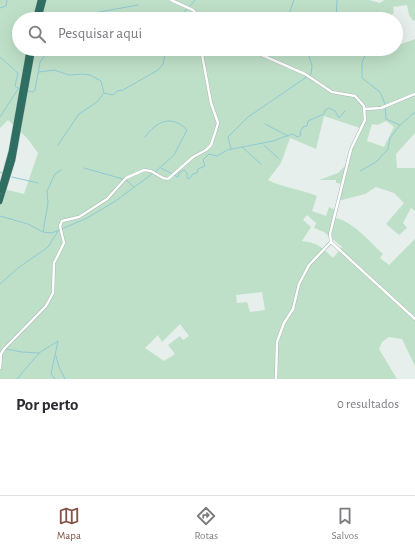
<!DOCTYPE html>
<html lang="pt">
<style>
:root{--surface:#fff;--page:#f2f2f3;--text:#2b2b33;--muted:#7c7c81;--line:#e1e1e2;--accent:#855347}
body{margin:0;font-family:"Alegreya Sans",sans-serif;background:var(--page);color:var(--text)}
.list{margin:0;padding:0;list-style:none}
h2{display:flex;justify-content:space-between;align-items:center;height:52px;margin:0;padding:0 16px;font-size:17px}
h2 small{font-size:13px;font-weight:400;color:var(--muted)}
.icon{flex:none;width:22px;height:22px;fill:none;stroke:currentColor;stroke-width:2;stroke-linecap:round;stroke-linejoin:round}
.map{position:relative;flex:none;width:415px;height:379px;overflow:hidden}
.search{position:absolute;background:var(--surface);box-shadow:0 4px 16px #0002;left:12px;right:12px;top:12px;height:44px;display:flex;align-items:center;gap:10px;box-sizing:border-box;padding:0 14px;border-radius:22px;color:var(--muted);font-size:15px}
.sheet{height:116px;background:var(--surface)}
nav{display:flex;justify-content:space-around;align-items:center;box-sizing:border-box;height:56px;border-top:1px solid var(--line);background:var(--surface);font-size:11px;color:var(--muted)}
nav a{display:grid;justify-items:center;gap:2px}
nav .on{color:var(--accent)}
.map>svg:first-child{display:block}
.green{fill:#bfe0c8;fill-rule:evenodd}
.lines{fill:none;stroke-linecap:round;stroke-linejoin:round}
.stream{stroke:#8ec9d4;stroke-width:1}
.minor-casing{stroke:#a8b8b2;stroke-width:3.5}
.highway-casing{stroke:#c2cac8;stroke-width:5.5}
.minor{stroke:#fff;stroke-width:2.5}
.highway{stroke:#2f6f62;stroke-width:4.5}
</style>
<div class="map">
<svg width="415" height="379" viewBox="0 0 415 379">
<rect width="100%" height="100%" fill="#e6efeb"/>
<path class="green" d="M0 0H369L380 3 384 0H415V20L413 21 409 15 407 5 393 7 394 12 389 19H19V49H396V46L415 39V133L396 154 397 168H415V211L411 208 403 223 407 228 399 235 386 224 404 203 394 193 376 187 365 194 338 201 343 184 336 183V180H319L338 173 346 165 352 144 360 128 324 116 316 149 290 138 281 163 268 180C284 188 301 189 317 196L312 211 326 216 329 207 335 210 333 218C350 218 371 243 383 254L380 258 389 265 415 239V366L402 339 389 337 382 342 379 349 397 379H0V188L24 194 38 153 27 138 8 120 0 128ZM386 121 394 127 384 147 367 141 372 124 378 125ZM307 215 316 223 314 228 324 232 342 247 333 258C322 247 318 243 302 241L311 227 303 220ZM262 292 265 310 250 312 247 302 237 303 236 295ZM180 324 189 336 183 340 180 336 168 345 175 354 164 361 145 348 158 335 162 342Z"/>
<g class="lines">
<g class="stream">
<polyline points="0,8 6,6 7,0"/>
<polyline points="76,19 88,14 138,5"/>
<polyline points="178,19 195,0"/>
<polyline points="287,19 294,0"/>
<polyline points="336,19 337,0"/>
<polyline points="374,19 376,12"/>
<polyline points="368,49 362,62 362,78 380,92 385,104 386,119 400,125"/>
<polyline points="0,57 18,73 15,86 20,89"/>
<polyline points="39,72 54,70 69,75 83,74 90,75 101,81 104,93"/>
<polyline points="27,91 33,92 35,90 40,62 50,49"/>
<polyline points="104,93 113,95 117,91 123,90 158,70 163,64 166,49"/>
<polyline points="0,117 18,89"/>
<polyline points="265,124 288,136"/>
<path d="M145 137C157 121 171 114 187 130L174 155 155 172"/>
<polyline points="58,145 79,114 97,102 103,94"/>
<polyline points="264,145 279,159"/>
<polyline points="242,147 261,164"/>
<polyline points="231,149 228,137 248,117 311,74 312,66 307,49"/>
<polyline points="84,168 123,179"/>
<polyline points="161,168 178,177 179,173 184,170 187,173 187,178 189,179 193,174 197,173 198,169 205,166 203,160 209,154 217,156 227,150 273,141 292,134 298,137 301,135 300,132 303,127 307,126 308,121 324,114 325,110 329,108 335,111 339,118 345,111"/>
<polyline points="360,171 376,162 388,149 390,138 400,125 415,112"/>
<polyline points="0,172 2,173"/>
<polyline points="12,177 38,183"/>
<polyline points="126,180 134,187"/>
<polyline points="0,216 28,224 43,232 52,233 85,219 99,211 114,202 152,174"/>
<polyline points="43,232 48,203 47,191 55,174 61,170"/>
<polyline points="0,284 18,268 48,247 58,231"/>
<polyline points="6,349 22,352 39,353"/>
<polyline points="56,356 59,367 65,379"/>
<polyline points="17,379 39,353 58,341 51,374 55,379"/>
</g>
<defs>
<g id="minor">
<polyline points="171,0 193,10 201,19"/>
<polyline points="248,49 305,74 332,92 355,96 364,106 365,120 351,149 330,234 331,242"/>
<polyline points="365,109 381,108 415,94"/>
<polyline points="331,242 415,319"/>
<polyline points="0,368 1,354 4,349 46,306 53,293 54,263 64,243 60,226 62,221 79,217 107,199 126,178 144,170 151,171 163,178 168,179 193,157 206,150 211,145 215,133 218,123 211,103 201,49"/>
<polyline points="276,379 277,342 284,323 293,309 299,284 309,265 331,242"/>
</g>
<g id="highway">
<polyline points="35,19 40,0"/>
<polyline points="39,19 44,0"/>
<polyline points="0,191 11,151 29,49"/>
<polyline points="0,202 13,160 33,49"/>
</g>
</defs>
<use href="#minor" class="minor-casing"/>
<use href="#highway" class="highway-casing"/>
<use href="#minor" class="minor"/>
<use href="#highway" class="highway"/>
</g>
</svg>
<div class="search"><svg class="icon" aria-label="search" viewBox="0 0 24 24"><circle cx="10" cy="10" r="6"/><path d="M15 15l6 6"/></svg>Pesquisar aqui</div>
</div>
<section class="sheet">
<h2>Por perto<small>0 resultados</small></h2>
<ul class="list">
</ul>
</section>
<nav>
<a class="on"><svg class="icon" aria-label="map" viewBox="0 0 24 24"><path d="M3 6l6-2 6 2 6-2v14l-6 2-6-2-6 2zM9 4v14M15 6v14"/></svg>Mapa</a>
<a><svg class="icon" aria-label="directions" viewBox="0 0 24 24"><path d="M12 3l9 9-9 9-9-9zM9 14v-3h6M13 9l2 2-2 2"/></svg>Rotas</a>
<a><svg class="icon" aria-label="saved" viewBox="0 0 24 24"><path d="M7 4h10v16l-5-4-5 4z"/></svg>Salvos</a>
</nav>
